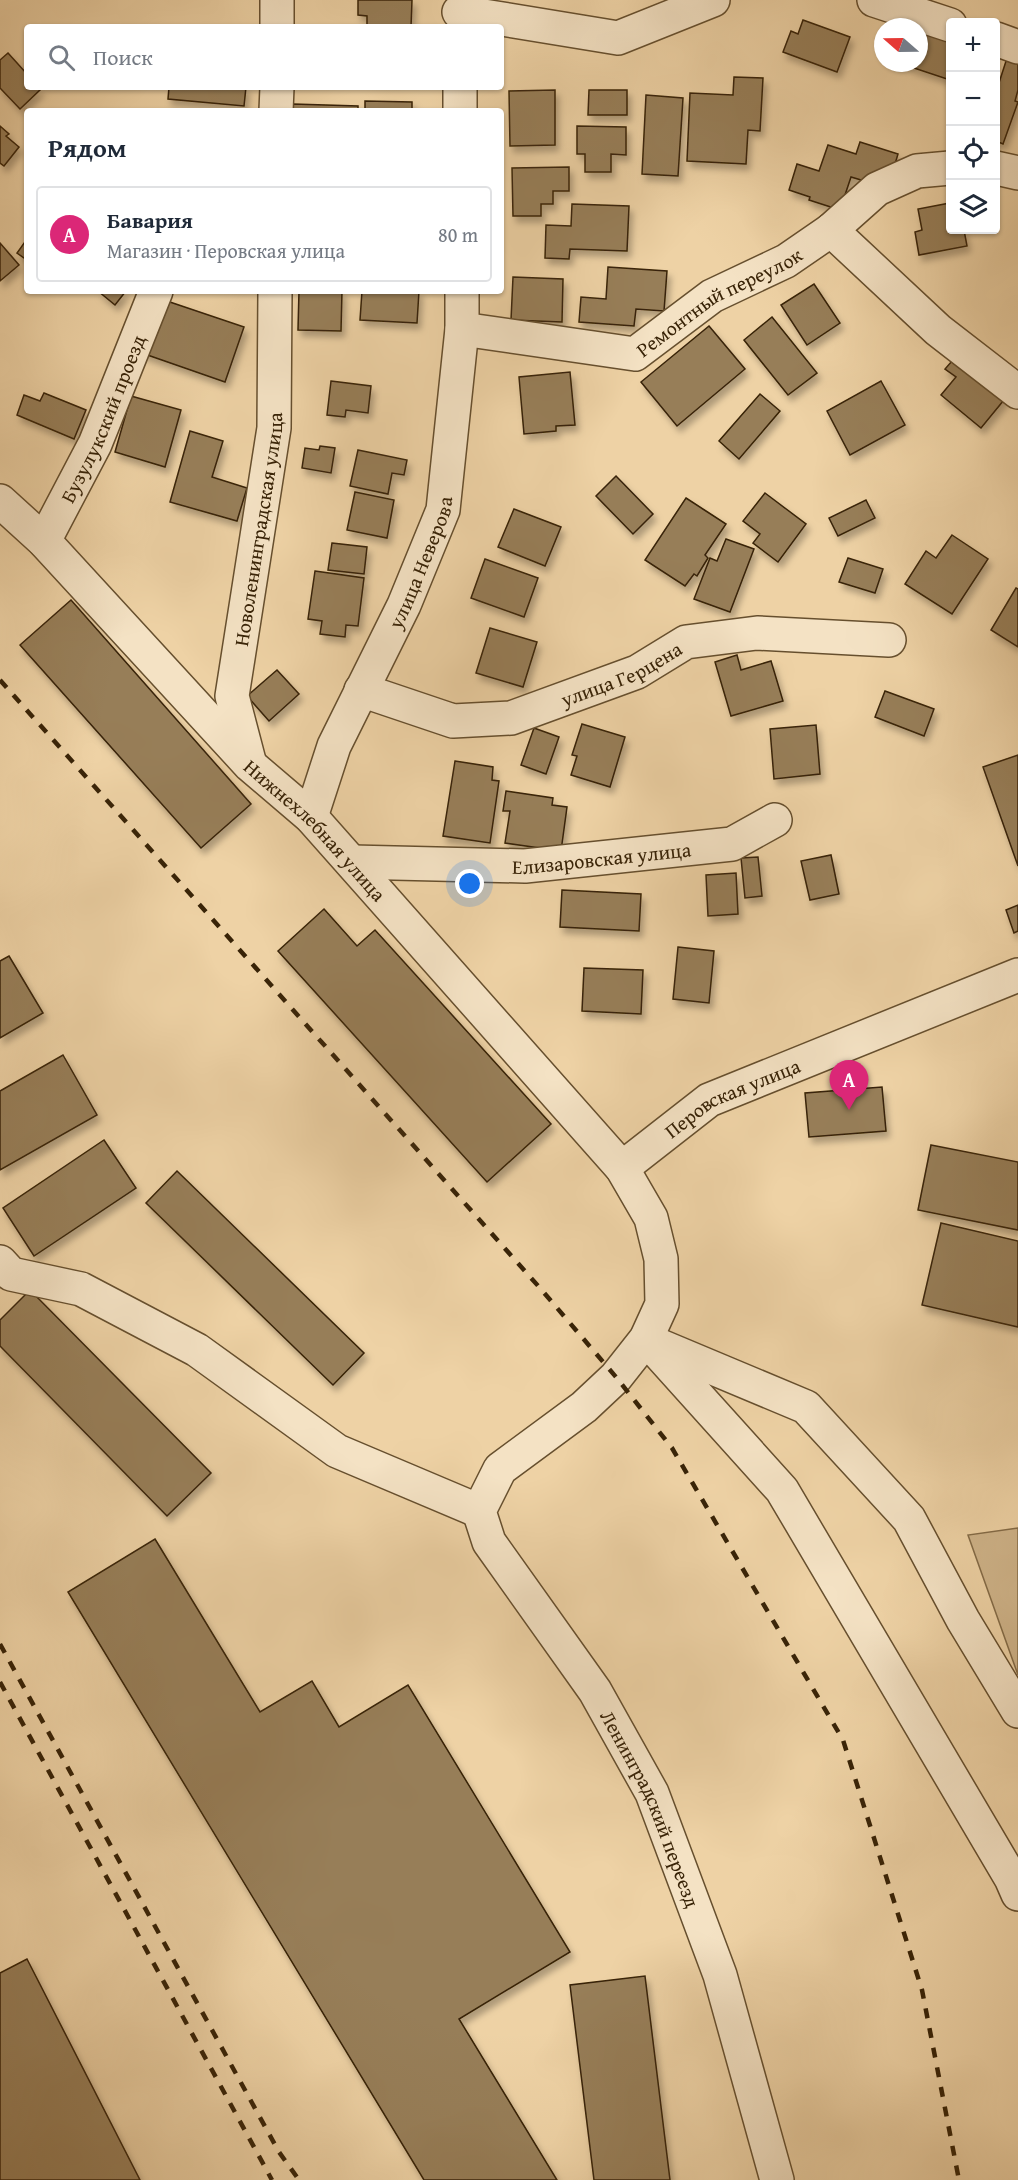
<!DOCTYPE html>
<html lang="ru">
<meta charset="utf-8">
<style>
:root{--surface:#fff;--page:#f2f2f3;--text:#1f2937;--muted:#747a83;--line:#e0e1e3;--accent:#db2777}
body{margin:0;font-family:"Gentium Book Plus",serif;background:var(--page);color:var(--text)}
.controls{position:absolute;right:18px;top:18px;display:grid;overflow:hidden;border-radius:6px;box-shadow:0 2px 4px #0004}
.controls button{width:54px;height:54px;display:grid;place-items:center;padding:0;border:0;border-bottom:2px solid var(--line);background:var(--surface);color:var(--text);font:30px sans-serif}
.compass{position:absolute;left:874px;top:18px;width:54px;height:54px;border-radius:50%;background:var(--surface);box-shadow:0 2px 4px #0004;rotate:290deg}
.you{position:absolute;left:470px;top:884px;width:21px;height:21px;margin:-15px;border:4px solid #fff;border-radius:50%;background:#1a73e8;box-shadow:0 0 0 9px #1a73e833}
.badge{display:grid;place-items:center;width:39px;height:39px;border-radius:50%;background:var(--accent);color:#fff;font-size:20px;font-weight:700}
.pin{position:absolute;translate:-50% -50px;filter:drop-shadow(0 2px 3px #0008)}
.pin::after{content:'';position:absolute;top:32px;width:21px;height:18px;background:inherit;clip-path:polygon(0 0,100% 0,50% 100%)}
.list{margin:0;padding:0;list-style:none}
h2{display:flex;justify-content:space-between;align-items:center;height:78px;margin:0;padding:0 24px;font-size:26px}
h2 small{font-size:20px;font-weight:400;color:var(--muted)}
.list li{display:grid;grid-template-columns:39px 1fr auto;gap:18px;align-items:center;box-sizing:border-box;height:96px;margin:0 12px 12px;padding:0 12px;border:2px solid var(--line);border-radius:6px}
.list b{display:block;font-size:22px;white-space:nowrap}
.list p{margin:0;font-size:20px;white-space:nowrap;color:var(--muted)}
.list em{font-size:20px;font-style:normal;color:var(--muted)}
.icon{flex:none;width:33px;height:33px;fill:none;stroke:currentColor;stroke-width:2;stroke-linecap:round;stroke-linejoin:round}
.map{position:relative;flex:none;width:1018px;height:2180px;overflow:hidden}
.search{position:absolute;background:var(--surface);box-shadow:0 2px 4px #0004;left:24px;top:24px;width:480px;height:66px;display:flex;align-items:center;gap:15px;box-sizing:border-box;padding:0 21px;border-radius:6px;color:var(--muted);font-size:22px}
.panel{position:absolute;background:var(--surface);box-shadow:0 2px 4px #0004;left:24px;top:108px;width:480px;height:186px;border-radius:6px}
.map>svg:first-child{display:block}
.green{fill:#cfb48a;stroke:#846c48;stroke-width:1.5}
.building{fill:#977e59;stroke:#382307;stroke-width:1.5;filter:url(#shadow)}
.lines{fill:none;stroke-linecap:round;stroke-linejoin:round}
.minor-casing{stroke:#664f2e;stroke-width:36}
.minor{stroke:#f4e2c4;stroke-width:33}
.rail{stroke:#382307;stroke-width:4.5;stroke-dasharray:10 10;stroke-linecap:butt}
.labels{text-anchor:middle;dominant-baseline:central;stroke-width:6;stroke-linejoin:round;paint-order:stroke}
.street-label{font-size:20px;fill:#382307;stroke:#f4e2c4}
</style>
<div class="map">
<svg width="1018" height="2180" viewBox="0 0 1018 2180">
<defs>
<filter id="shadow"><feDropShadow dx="3.5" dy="6" stdDeviation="3" flood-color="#0004"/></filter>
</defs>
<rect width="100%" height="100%" fill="#eed2a5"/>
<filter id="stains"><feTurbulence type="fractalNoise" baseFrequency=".00333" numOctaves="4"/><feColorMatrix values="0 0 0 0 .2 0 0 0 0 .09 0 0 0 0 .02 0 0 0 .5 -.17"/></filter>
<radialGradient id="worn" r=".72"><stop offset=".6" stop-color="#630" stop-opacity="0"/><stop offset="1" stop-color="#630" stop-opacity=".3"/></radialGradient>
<polygon class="green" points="1018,1528 1018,1675 968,1535"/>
<g class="building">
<polygon points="358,0 412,0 411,27 367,27 367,16 358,15"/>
<polygon points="803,20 850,37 837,72 783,52 791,31 798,34"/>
<polygon points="920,30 950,40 950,80 908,66 909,63 919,63"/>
<polygon points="8,53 27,74 27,87 41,89 20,109 0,88 0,60"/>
<polygon points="1008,55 1018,58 1018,90 1015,101 1018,102 1003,144 996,141 996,92"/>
<polygon points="734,77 763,78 760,131 748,130 746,164 687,161 690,93 733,95"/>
<polygon points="169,87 246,87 244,106 168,99"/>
<polygon points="555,90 555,145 510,146 509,91"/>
<polygon points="589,90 627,90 627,115 588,115"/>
<polygon points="646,95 683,98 678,176 642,174"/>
<polygon points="365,101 412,102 412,111 365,111"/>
<polygon points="293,104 358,106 358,111 293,111"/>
<polygon points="0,126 9,134 6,136 19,147 4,166 0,163"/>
<polygon points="577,126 626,127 626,155 611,154 611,172 585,172 585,154 577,154"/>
<polygon points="860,142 898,154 892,174 881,186 851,177 840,210 809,200 810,197 789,190 797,164 819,171 828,145 856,154"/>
<polygon points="569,167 569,191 553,191 553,204 541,204 541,216 513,216 512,168"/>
<polygon points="950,203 950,230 964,230 967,246 919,255 915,232 922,230 918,209"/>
<polygon points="572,204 629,206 627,251 570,249 569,259 545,258 546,225 571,226"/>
<polygon points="27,239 27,260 17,253"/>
<polygon points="0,243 19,265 0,281"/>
<polygon points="608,267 667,271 664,311 636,309 634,326 579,322 581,297 606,299"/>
<polygon points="513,277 563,279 562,322 511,320"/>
<polygon points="814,284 840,323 807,345 781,305"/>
<polygon points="98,291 126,291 115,305"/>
<polygon points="299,291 342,291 341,331 298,330"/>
<polygon points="362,291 419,291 417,323 360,320"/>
<polygon points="155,297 244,327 225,382 136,351"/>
<polygon points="772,317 817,373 788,395 744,340"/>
<polygon points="709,326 745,369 677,426 641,382"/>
<polygon points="958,354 1008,395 981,428 941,395 956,377 945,369"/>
<polygon points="570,372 575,425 556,426 556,431 524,434 519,377"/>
<polygon points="331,381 371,386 368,413 346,410 345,417 327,415"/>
<polygon points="881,381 905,425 850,455 827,411"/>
<polygon points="44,393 86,410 74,439 17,415 24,395 40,401"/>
<polygon points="760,394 780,411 739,459 719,441"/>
<polygon points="131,396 181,410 165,467 115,452"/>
<polygon points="190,431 223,441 212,477 247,488 237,521 170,502"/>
<polygon points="320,446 335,448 331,473 302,468 305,448 319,450"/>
<polygon points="358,450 407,460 404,475 392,473 388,494 350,486"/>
<polygon points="616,476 653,514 633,534 596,496"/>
<polygon points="355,492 394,500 387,538 347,530"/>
<polygon points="765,493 806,524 778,562 753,543 760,534 743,521"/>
<polygon points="686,498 726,524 705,555 708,558 697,576 694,574 685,586 645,560"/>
<polygon points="866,500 875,518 838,536 829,518"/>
<polygon points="514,509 561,527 545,566 498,547"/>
<polygon points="952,535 988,559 952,614 905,584 926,551 936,558"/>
<polygon points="726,539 754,549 730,612 694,599 710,558 717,561"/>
<polygon points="332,543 367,547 364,574 328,570"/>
<polygon points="848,558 883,569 875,593 839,582"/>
<polygon points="485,559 538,578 524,617 471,598"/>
<polygon points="315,571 364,578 358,626 346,625 345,637 320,634 322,621 308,619"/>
<polygon points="1016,588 1018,589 1018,647 991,630"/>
<polygon points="71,600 251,804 201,848 20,645"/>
<polygon points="490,628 537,642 523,687 476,673"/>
<polygon points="737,655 741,670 771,661 783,701 731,716 715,662"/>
<polygon points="277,670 299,694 269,721 247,696"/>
<polygon points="885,691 934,709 924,736 875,717"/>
<polygon points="582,724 625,737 610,787 571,775 577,756 572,755"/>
<polygon points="816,725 820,774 774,779 770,729"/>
<polygon points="534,728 559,737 546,774 521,765"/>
<polygon points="1018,755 1018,866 983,767"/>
<polygon points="455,761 493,767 492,780 499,781 490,843 443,836"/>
<polygon points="506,791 553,798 552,805 567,807 561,851 505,843 510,811 503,811"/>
<polygon points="831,855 839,894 810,900 801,861"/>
<polygon points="758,857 762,896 745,898 741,858"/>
<polygon points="736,873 738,914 708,916 706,875"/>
<polygon points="562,890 641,894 639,931 560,927"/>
<polygon points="1018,905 1018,931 1014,933 1006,910"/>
<polygon points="324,909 357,946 375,930 551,1124 487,1182 278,951"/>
<polygon points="678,947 714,951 709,1003 673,999"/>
<polygon points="9,956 43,1013 0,1038 0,961"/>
<polygon points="584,968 643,970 641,1014 582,1011"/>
<polygon points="63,1055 97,1115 0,1170 0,1091"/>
<polygon points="882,1087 886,1131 809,1137 805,1093"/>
<polygon points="104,1140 136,1188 34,1256 3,1208"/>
<polygon points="931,1145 1018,1162 1018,1230 918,1210"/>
<polygon points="177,1171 364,1353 333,1385 146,1203"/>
<polygon points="941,1223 1018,1241 1018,1327 922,1305"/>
<polygon points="30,1290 211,1473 167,1516 0,1346 0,1320"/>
<polygon points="155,1539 260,1712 312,1681 339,1727 408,1685 570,1952 459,2019 557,2180 424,2180 68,1592"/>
<polygon points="27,1959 140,2180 0,2180 0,1973"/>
<polygon points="645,1976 670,2180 594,2180 570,1985"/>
</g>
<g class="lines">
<defs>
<g id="minor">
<polyline points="874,0 950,25"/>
<polyline points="459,12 618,38 713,0"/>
<polyline points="277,27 277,0"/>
<polyline points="996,39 1018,47"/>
<polyline points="460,87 460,111"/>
<polyline points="276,111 277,87"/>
<polyline points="996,168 1018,173"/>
<polyline points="831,230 938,330 1018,392"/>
<path id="s1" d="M462 329 635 354 712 296 786 261 831 230 877 189 917 171 950 168"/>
<path id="s2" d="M0 501 44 541 250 765 311 817 622 1168 651 1218 661 1259 662 1304 646 1339 616 1377 584 1407 500 1469 479 1511 489 1542 595 1691 652 1793 720 1975 777 2180"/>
<path id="s3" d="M44 541 95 444 156 291"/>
<path id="s4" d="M361 690 453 721 511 718 637 672 686 642 757 633 889 640"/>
<path id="s5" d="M249 761 232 696 274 428 275 291"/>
<path id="s6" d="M311 817 334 746 404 605 443 510 462 329V291"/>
<path id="s7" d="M352 862 525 866 732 844 775 820"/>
<path id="s8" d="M622 1168 709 1100 1018 975"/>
<polyline points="0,1262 11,1274 81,1289 197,1350 337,1451 479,1511"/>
<polyline points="646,1339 782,1490 1011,1878 1018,1894"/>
<polyline points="658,1345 806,1407 909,1519 963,1620 1018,1711"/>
</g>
</defs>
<use href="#minor" class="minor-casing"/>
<use href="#minor" class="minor"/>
<g class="rail">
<polyline points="0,680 540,1288 616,1377 672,1448 843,1740 922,1990 959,2180"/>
<polyline points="0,1644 279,2152 299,2180"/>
<polyline points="0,1682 272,2180"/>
</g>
</g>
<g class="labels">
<g class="street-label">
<text stroke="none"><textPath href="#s1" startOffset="274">Ремонтный переулок</textPath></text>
<text stroke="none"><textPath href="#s3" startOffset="136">Бузулукский проезд</textPath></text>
<text stroke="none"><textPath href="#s5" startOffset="236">Новоленинградская улица</textPath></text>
<text stroke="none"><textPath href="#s6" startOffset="278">улица Неверова</textPath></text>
<text stroke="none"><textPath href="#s4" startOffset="274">улица Герцена</textPath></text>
<text stroke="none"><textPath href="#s2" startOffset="456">Нижнехлебная улица</textPath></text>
<text stroke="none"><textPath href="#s7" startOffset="250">Елизаровская улица</textPath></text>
<text stroke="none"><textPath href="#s8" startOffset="132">Перовская улица</textPath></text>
<text stroke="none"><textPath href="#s2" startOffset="1686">Ленинградский переезд</textPath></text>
</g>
</g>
<rect width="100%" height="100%" filter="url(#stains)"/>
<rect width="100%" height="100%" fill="url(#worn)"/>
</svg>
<div class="controls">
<button>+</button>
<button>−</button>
<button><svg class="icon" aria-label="locate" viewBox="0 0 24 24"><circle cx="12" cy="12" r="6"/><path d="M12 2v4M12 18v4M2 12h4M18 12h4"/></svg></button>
<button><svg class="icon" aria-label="layers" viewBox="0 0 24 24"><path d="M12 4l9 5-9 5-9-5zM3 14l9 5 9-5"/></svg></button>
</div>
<svg class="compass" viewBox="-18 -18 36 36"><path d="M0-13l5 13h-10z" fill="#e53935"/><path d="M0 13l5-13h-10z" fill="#747a83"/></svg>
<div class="you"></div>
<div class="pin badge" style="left:849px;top:1110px">A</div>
<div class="search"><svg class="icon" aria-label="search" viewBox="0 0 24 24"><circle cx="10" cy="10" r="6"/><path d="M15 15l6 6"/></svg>Поиск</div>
<section class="panel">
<h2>Рядом<small></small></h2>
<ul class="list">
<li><span class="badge">A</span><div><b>Бавария</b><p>Магазин · Перовская улица</p></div><em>80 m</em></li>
</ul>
</section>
</div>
